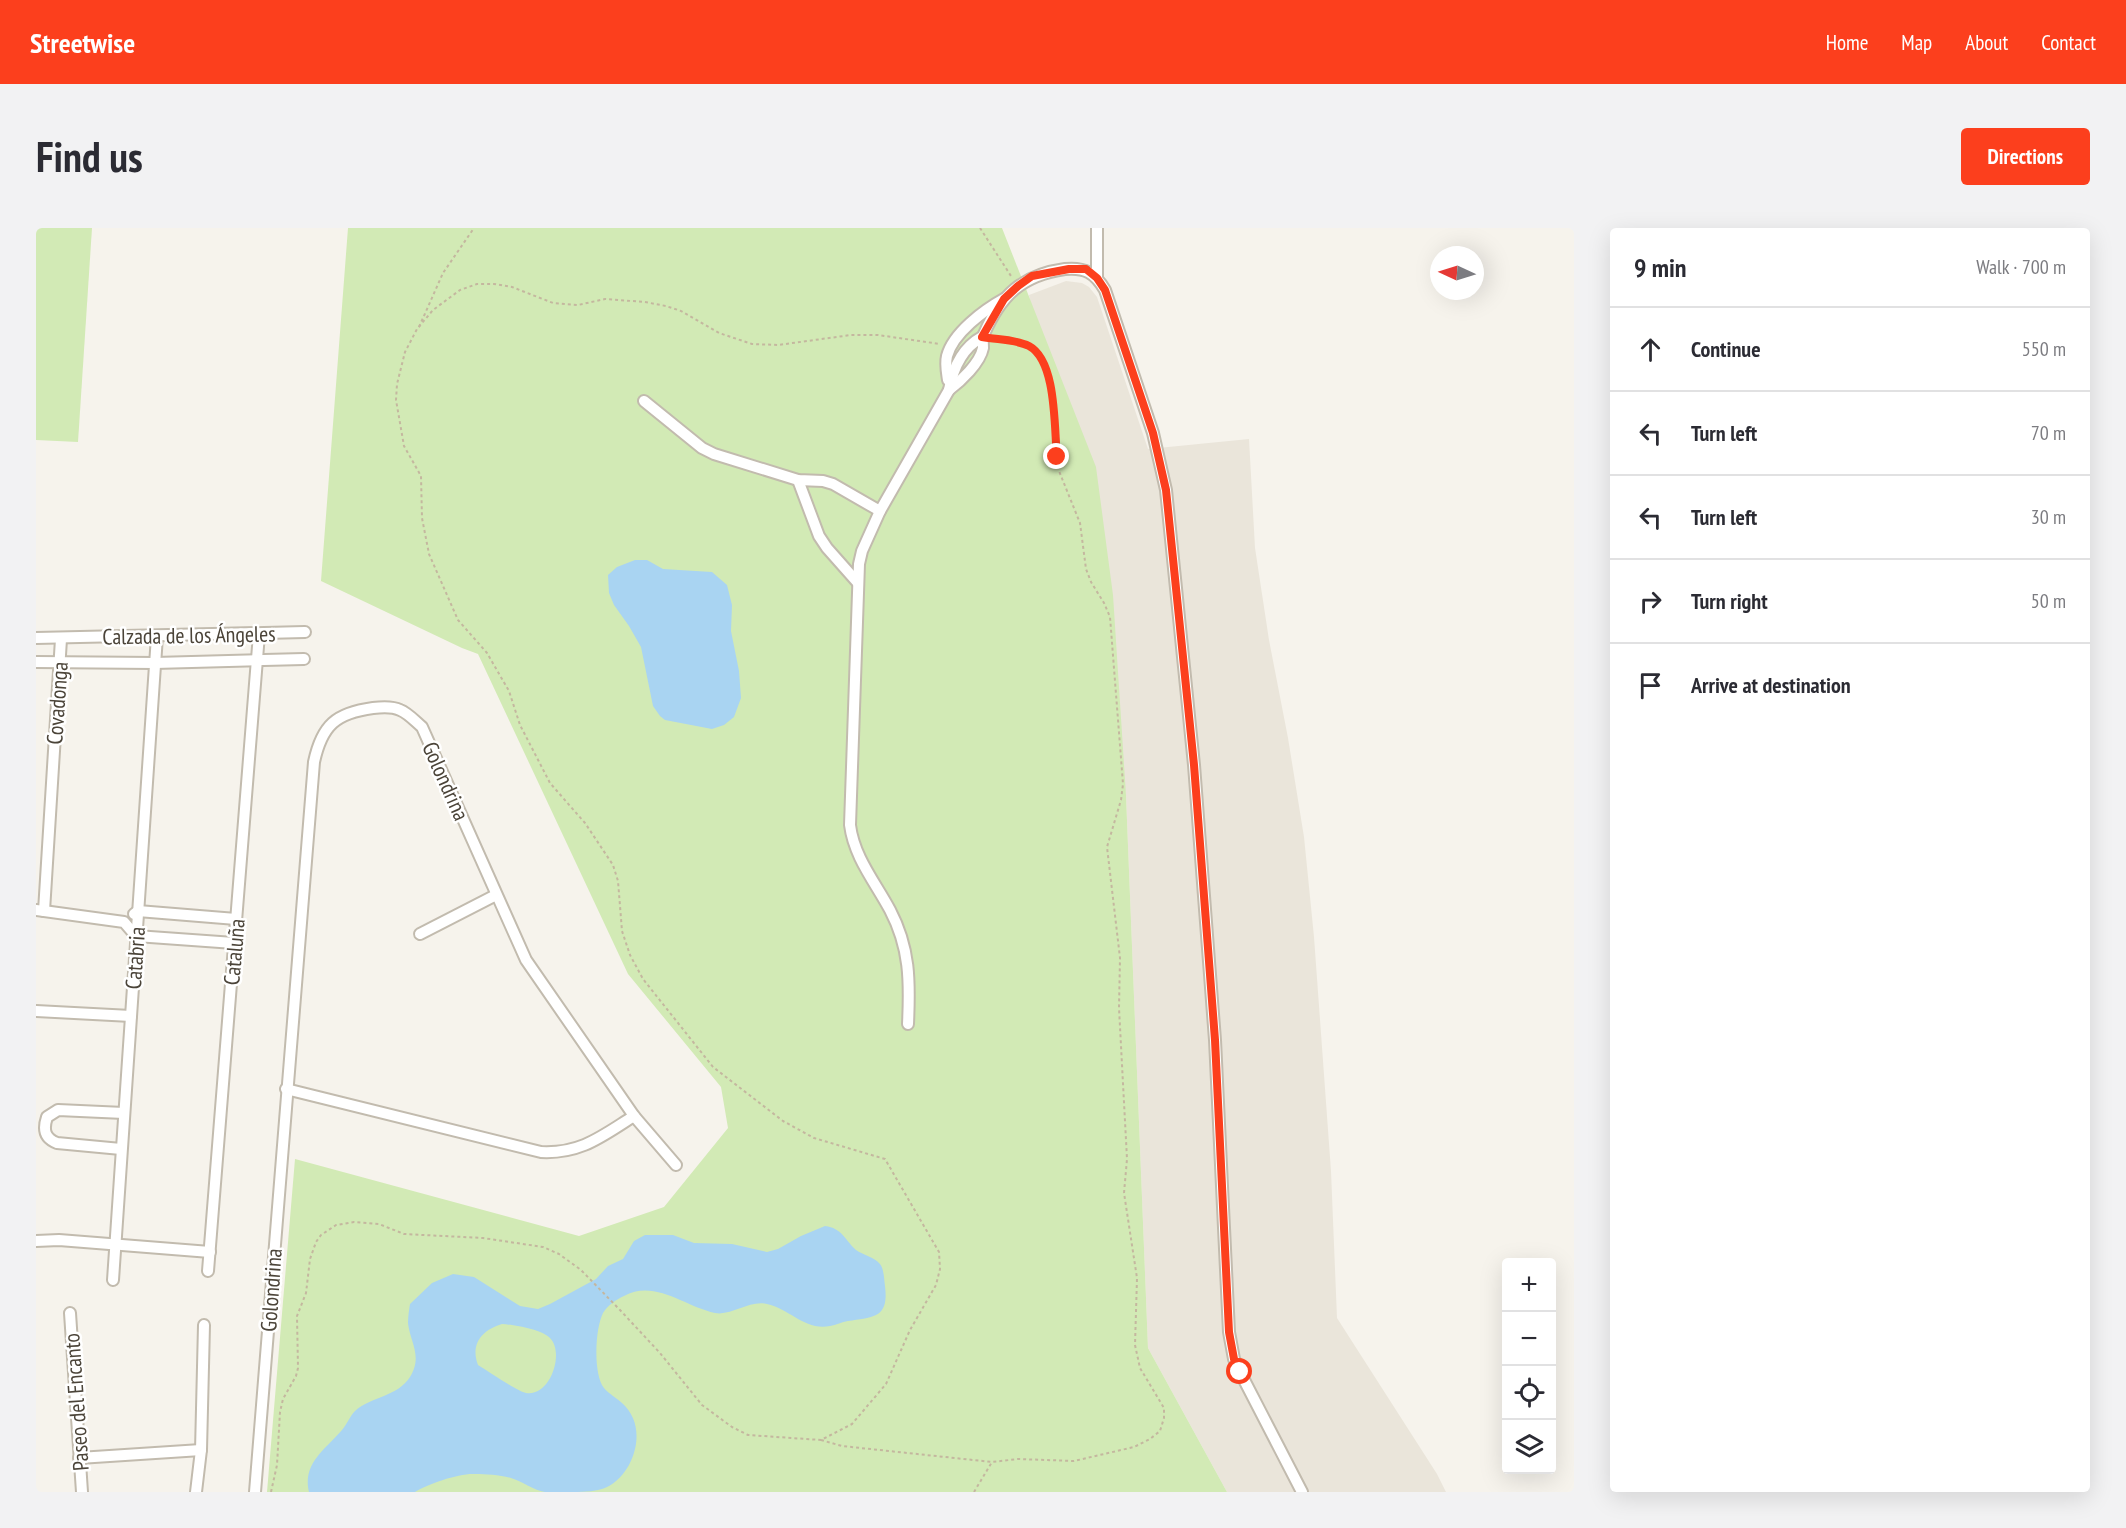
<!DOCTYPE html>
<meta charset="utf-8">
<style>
:root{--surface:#fff;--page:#f2f2f3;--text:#2b2b33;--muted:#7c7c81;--line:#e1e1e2;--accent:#fc3f1d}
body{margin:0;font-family:"PT Sans Narrow",sans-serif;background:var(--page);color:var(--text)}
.controls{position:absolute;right:18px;bottom:18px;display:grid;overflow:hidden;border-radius:6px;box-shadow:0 6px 24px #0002}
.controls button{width:54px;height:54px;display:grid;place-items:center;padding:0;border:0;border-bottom:2px solid var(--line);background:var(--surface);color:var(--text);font:30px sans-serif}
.compass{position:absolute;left:1394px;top:18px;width:54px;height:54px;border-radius:50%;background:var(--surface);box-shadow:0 6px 24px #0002;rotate:274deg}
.stop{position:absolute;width:18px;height:18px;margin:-14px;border:4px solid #fc3f1d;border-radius:50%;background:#fff}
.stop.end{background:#fc3f1d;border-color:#fff;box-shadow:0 2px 6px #0008}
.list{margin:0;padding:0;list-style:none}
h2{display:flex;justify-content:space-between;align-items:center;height:78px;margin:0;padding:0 24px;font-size:26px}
h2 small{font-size:20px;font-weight:400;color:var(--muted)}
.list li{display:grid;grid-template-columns:39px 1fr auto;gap:18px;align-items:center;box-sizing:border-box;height:84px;padding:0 24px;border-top:2px solid var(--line)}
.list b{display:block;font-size:22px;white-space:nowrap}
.list em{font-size:20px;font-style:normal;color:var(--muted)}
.icon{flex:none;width:33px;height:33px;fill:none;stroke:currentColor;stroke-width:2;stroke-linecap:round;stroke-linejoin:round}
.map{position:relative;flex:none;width:1538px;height:1264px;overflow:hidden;border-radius:6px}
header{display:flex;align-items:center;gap:36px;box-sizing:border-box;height:84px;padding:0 30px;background:var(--accent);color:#fff}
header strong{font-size:28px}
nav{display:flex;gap:33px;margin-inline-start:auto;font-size:21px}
.intro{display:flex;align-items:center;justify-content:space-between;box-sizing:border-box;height:144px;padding:0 36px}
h1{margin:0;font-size:42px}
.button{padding:15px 27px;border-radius:6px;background:var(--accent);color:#fff;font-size:21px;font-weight:700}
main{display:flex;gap:36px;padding:0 36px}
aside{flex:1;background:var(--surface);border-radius:6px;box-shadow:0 6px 24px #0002}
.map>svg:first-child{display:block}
.residential{fill:#eae5da}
.green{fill:#d2eab5}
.water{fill:#a9d4f2;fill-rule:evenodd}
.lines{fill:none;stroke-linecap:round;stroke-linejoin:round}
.street-casing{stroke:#c2bbae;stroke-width:14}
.path{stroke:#c4b79f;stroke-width:2;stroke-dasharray:3 3;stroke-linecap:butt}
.street{stroke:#fff;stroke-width:10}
.route{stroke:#fc3f1d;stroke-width:8}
.labels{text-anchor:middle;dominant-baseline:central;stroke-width:5;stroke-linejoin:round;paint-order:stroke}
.street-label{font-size:22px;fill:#4b4439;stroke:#fff}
</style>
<header>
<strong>Streetwise</strong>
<nav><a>Home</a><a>Map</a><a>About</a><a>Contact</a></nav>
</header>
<div class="intro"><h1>Find us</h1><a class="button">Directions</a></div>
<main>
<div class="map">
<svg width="1538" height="1264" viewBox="0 0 1538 1264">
<rect width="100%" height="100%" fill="#f6f3ec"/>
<polygon class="residential" points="1030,53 1046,55 1053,59 1061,69 1112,221 1213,211 1219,320 1233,412 1252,510 1268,609 1278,709 1295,943 1301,1090 1401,1246 1410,1264 1191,1264 1112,1120 1090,567 993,67"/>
<g class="green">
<polygon points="0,0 56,0 42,214 0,212"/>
<polygon points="312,0 966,0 1060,239 1077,367 1090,567 1112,1120 1191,1264 231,1264 259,931 543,1008 628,979 692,900 685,859 592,746 442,426 426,420 285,353"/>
</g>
<g class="water">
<polygon points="599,332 611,332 627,341 676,344 691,357 696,377 695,403 703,443 705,470 698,489 688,497 676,501 629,492 624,488 617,478 605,419 593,398 578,377 573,365 572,347 581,339"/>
<path d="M789 998C806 1000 809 1012 820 1022 827 1027 838 1029 844 1036 848 1041 848 1051 849 1058 853 1090 838 1089 812 1093 806 1094 800 1097 794 1098 769 1103 754 1081 731 1076 713 1072 696 1088 679 1085 649 1079 619 1051 588 1068 581 1071 571 1078 567 1085 559 1101 557 1146 568 1160 573 1166 581 1170 586 1175 604 1191 604 1216 593 1237 577 1264 560 1264 531 1264 524 1264 516 1264 509 1264 497 1262 486 1253 475 1250 464 1247 450 1246 439 1246 423 1245 392 1256 379 1264H273C266 1235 290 1221 306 1202 311 1196 314 1188 319 1183 336 1168 361 1169 374 1149 387 1128 374 1114 372 1095 372 1089 373 1082 374 1076L396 1055 417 1046 438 1049 484 1078 502 1081 514 1076 560 1051 572 1038 587 1031 598 1013 609 1007H637L658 1015 696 1016 731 1024 742 1021 765 1008ZM466 1096C478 1097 505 1101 514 1110 529 1125 514 1169 490 1165 482 1164 452 1143 442 1137 434 1116 446 1102 466 1096Z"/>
</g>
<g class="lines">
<defs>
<g id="street">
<polyline points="1061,0 1061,50"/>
<path d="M912 152C911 145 909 136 911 128 917 105 948 82 968 71"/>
<path d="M913 162C925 153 944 135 947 120 947 115 946 111 948 106 965 67 986 47 1029 41 1049 39 1059 45 1069 62L1117 205 1130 262 1158 537 1179 812 1193 1104 1198 1131 1204 1144 1266 1264"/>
<polyline points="608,173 666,220 678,226 762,252 787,253 797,256 844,283"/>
<polyline points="762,252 783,308 791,320 822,355"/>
<polyline points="0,410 269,404"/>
<polyline points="0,434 119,435 268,431"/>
<polyline points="0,682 88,694 100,708 198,715"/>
<polyline points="8,683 25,411"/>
<polyline points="98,686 102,683 200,691"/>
<polyline points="384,706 460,667"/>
<polyline points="0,783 95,788"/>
<path d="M872 796C874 753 874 720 854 682 839 654 818 629 814 597L823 336 826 323 844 283 913 162C917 140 926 120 946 109"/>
<path d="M250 861 505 924C545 926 566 908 598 888"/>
<path d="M85 921 21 915C8 910 7 901 11 889L22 882 88 885"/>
<polyline points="0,1013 23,1012 174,1024"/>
<polyline points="172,1043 223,406"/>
<polyline points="77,1052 121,408"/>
<polyline points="34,1085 46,1264"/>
<polyline points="43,1230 165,1222"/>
<polyline points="160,1264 165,1222 168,1097"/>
<path d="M219 1264 278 534C286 497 300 485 337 480 345 479 356 478 364 482 372 485 380 494 386 499L490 732 598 888 640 937"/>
</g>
</defs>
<use href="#street" class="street-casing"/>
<g class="path">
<polyline points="944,0 975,48"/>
<polyline points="383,99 407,45 438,0"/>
<path d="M785 1212 806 1218 956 1234 982 1231 1038 1233 1098 1219 1114 1211 1124 1203 1128 1190V1180L1104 1140 1099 1117 1101 1050 1088 965 1091 931 1083 780 1084 730 1071 619 1085 572 1087 556 1074 389 1068 375 1055 354 1050 341 1044 295 1023 243 1013 150C1001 118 993 115 960 111"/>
<polyline points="235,1264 241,1237 244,1184 247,1171 260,1148 262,1140 261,1088 270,1065 274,1031 280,1014 285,1007 300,997 318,994 343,996 368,1006 447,1010 507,1019 523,1026 545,1042 584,1082 624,1125 666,1177 696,1199 712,1207 785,1212 816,1196 850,1156 874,1102 900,1057 904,1041 903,1024 849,931 778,910 747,893 677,839 607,751 594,727 586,703 582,653 577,637 549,595 514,555 484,497 473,463 451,425 422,392 393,326 386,290 385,248 368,218 360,172 361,156 369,124 381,101 397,82 424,62 441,56 458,56 476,59 517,75 542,77 569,71 609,74 630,78 645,83 683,105 716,116 742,117 815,107 842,107 904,116"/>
<polyline points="938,1264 956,1234"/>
</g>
<use href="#street" class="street"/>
</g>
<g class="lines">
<path class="route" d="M1021 229C1018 201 1021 133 993 118 979 111 962 112 946 109L968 71 982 58 996 48 1033 41H1050L1061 50 1069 62 1117 205 1130 262 1158 537 1179 812 1193 1104 1198 1131 1204 1144"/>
</g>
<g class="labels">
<g class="street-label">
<text transform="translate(153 407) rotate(-1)">Calzada de los Ángeles</text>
<text transform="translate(21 475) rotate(-86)">Covadonga</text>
<text transform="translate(410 553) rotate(66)">Golondrina</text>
<text transform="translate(198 724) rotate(-85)">Cataluña</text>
<text transform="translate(99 730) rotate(-86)">Catabria</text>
<text transform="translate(235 1062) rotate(-86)">Golondrina</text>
<text transform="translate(40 1174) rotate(-94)">Paseo del Encanto</text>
</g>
</g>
</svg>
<div class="controls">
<button>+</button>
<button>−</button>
<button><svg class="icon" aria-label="locate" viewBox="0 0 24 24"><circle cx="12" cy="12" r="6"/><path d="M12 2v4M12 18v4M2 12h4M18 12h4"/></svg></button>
<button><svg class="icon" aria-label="layers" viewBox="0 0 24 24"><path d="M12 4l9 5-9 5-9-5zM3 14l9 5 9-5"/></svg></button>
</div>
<svg class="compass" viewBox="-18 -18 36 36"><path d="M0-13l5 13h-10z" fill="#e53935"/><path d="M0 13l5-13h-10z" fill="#7c7c81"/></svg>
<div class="stop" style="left:1204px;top:1144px"></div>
<div class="stop end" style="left:1021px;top:229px"></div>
</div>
<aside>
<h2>9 min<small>Walk · 700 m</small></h2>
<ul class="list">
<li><svg class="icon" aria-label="ahead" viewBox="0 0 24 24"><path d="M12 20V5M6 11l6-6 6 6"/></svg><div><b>Continue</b></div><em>550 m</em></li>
<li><svg class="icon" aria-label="left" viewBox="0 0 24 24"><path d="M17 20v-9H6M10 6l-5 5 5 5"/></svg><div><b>Turn left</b></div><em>70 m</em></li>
<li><svg class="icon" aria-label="left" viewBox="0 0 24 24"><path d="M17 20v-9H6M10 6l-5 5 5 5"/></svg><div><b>Turn left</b></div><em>30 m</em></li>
<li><svg class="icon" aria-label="right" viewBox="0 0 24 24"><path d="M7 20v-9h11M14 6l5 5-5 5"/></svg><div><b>Turn right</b></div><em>50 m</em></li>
<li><svg class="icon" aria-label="arrive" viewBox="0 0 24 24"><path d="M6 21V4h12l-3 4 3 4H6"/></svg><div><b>Arrive at destination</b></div></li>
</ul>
</aside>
</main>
